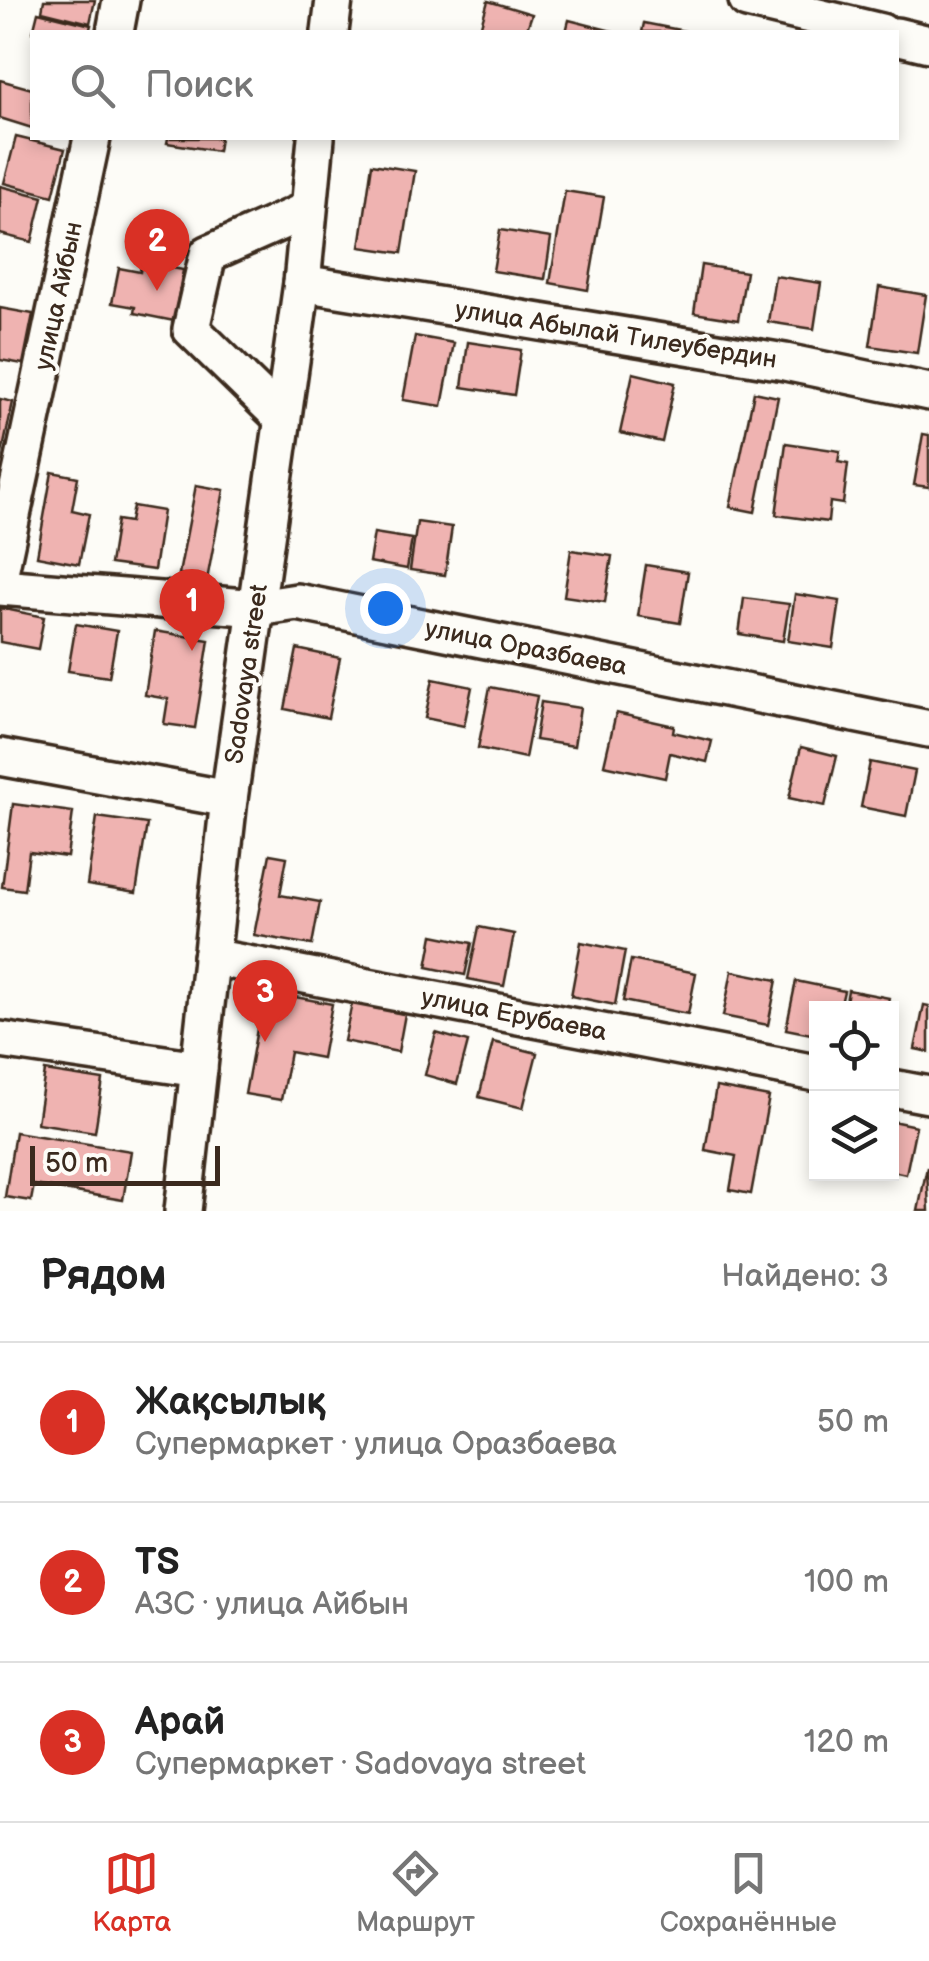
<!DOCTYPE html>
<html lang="ru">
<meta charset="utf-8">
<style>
:root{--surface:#fff;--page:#f6f6f6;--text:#222;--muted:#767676;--line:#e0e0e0;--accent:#d93025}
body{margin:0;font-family:"Balsamiq Sans",sans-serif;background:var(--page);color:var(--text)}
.controls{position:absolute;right:30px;bottom:30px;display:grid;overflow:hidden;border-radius:0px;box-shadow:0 5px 15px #0003}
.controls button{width:90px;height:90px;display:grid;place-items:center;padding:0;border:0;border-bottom:2px solid var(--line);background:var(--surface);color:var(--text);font:50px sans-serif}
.scale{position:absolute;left:30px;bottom:25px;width:190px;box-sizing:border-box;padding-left:10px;border:5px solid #3b2a1e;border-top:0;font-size:28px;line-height:35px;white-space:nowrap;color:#3b2a1e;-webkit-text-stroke:8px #fdfcf7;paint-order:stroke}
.you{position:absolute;left:385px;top:608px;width:35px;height:35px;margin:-25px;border:8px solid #fff;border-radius:50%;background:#1a73e8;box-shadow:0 0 0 15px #1a73e833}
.badge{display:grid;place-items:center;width:65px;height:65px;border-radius:50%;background:var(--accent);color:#fff;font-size:32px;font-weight:700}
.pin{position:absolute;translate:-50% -82px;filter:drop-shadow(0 2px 5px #0008)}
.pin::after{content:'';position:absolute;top:52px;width:35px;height:30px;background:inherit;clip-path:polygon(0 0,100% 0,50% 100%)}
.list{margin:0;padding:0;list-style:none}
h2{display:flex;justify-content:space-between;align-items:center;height:130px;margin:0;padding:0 40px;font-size:42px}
h2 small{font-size:32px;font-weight:400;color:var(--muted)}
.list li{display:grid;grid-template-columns:65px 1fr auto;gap:30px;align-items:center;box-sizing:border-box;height:160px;padding:0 40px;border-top:2px solid var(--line)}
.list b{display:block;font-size:38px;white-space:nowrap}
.list p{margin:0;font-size:32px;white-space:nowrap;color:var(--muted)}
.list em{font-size:32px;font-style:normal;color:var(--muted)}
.icon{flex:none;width:55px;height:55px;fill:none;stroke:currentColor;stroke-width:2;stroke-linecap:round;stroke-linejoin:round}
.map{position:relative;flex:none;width:929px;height:1211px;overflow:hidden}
.search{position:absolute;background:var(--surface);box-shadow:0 5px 15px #0003;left:30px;right:30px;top:30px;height:110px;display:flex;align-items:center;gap:25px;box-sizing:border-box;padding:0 35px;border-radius:0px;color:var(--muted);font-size:38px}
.sheet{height:610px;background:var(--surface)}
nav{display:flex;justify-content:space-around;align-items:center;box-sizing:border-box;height:140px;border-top:2px solid var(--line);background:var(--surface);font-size:28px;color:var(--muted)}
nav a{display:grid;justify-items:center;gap:5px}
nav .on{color:var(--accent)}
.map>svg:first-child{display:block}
.building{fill:#efb3b1;stroke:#3b2a1e;stroke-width:2.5}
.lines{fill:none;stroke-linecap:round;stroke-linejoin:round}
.minor-casing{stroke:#3b2a1e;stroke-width:42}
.minor{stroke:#fdfcf7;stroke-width:35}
.labels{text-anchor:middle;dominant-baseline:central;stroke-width:8;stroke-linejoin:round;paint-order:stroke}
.street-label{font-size:25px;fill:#3b2a1e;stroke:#fdfcf7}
</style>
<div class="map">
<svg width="929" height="1211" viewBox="0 0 929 1211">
<rect width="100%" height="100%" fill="#fdfcf7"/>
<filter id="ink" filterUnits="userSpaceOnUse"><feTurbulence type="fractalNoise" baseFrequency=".01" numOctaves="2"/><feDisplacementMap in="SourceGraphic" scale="20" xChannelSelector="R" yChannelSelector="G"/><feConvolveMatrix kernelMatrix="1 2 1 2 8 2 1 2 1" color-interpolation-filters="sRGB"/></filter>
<g filter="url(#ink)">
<g class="building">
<polygon points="44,0 95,0 90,23 42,11"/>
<polygon points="488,1 532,14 526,32 479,32"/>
<polygon points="38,12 91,25 89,32 33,32"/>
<polygon points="569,20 612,31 612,32 566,32"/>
<polygon points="644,23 685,31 685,32 642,32"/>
<polygon points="0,80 32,89 32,128 0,118"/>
<polygon points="16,137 65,149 53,196 4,183"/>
<polygon points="168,138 220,138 218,151 167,143"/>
<polygon points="372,164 415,171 402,253 360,247"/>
<polygon points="0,186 43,197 32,242 0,234"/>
<polygon points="565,191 604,197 588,290 550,283"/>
<polygon points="500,230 551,238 545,279 493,271"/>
<polygon points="141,262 183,270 174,321 134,313 135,307 112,303 119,268 140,272"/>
<polygon points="701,265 746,272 738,320 694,313"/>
<polygon points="775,276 821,283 814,329 768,322"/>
<polygon points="879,287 926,295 917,353 870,346"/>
<polygon points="0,308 33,314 23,364 0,360"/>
<polygon points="415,336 454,343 442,406 403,400"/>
<polygon points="468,342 521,350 514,395 462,387"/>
<polygon points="633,373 675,383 662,442 620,433"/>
<polygon points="754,392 778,397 755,512 730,507"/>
<polygon points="0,399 13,402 1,458 0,458"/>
<polygon points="923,434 929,435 929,487 914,485"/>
<polygon points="786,443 840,451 838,462 848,464 843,504 830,502 828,522 776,515"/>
<polygon points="52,472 78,477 72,510 89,514 79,564 37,556"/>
<polygon points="196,485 224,490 207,580 179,574"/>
<polygon points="133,506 163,511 154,570 110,564 117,520 130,522"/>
<polygon points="417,522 452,527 445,575 410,570"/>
<polygon points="374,533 412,539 407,569 369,562"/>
<polygon points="571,550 612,556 605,602 564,596"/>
<polygon points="646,565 688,572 680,623 638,616"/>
<polygon points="795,594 840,601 833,648 788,641"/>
<polygon points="744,598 789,604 783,641 739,634"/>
<polygon points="0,608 44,617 38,649 0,642"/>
<polygon points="76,624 117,631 109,677 68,671"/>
<polygon points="155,631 209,640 195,728 164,724 168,699 145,695"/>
<polygon points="297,649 340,658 328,718 285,709"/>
<polygon points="433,679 472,687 464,726 425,718"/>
<polygon points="490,687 537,696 525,758 478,748"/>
<polygon points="541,702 580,708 574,746 535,740"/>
<polygon points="616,713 674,726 673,732 712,741 707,762 670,753 665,778 604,765"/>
<polygon points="801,747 837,756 825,806 789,798"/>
<polygon points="870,762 915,771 906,816 861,807"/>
<polygon points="13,804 73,812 67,857 29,852 24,890 2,887"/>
<polygon points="97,817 147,824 136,893 87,885"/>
<polygon points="270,854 287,857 280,895 320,902 312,945 254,935"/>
<polygon points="479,927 514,934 504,986 468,979"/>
<polygon points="433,935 472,943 465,975 427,967"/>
<polygon points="581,942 625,951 615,1005 571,996"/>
<polygon points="631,960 696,973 688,1014 623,1001"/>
<polygon points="732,971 777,980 768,1025 723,1016"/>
<polygon points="796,981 844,991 840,1008 816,1008 816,1035 786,1029"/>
<polygon points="848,990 889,998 887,1008 845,1008"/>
<polygon points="264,991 332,1004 322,1058 290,1052 281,1100 245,1094"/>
<polygon points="352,1003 405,1014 398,1052 344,1041"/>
<polygon points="924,1005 929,1006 929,1052 915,1049"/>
<polygon points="436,1033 468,1042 457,1084 425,1075"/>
<polygon points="493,1042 537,1053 523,1108 479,1097"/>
<polygon points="45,1071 103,1080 95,1132 37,1123"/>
<polygon points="716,1087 769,1097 751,1194 730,1190 736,1156 705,1150"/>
<polygon points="892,1121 916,1126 906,1174 892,1171"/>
<polygon points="15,1132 131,1151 123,1200 34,1185 31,1201 5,1197"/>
<polygon points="927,1167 929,1211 918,1211"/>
</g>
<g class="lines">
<defs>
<g id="minor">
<polyline points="747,0 881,32"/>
<polyline points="115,32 121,0"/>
<polyline points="330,32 334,0"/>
<polyline points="896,36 929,44"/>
<polyline points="302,283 785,362 929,392"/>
<polyline points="282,418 191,329 208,254 307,210"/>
<polyline points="0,572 92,138"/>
<polyline points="0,587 258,608 297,602 929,729"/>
<polyline points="0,757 229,799"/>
<polyline points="211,957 816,1073"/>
<polyline points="0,1040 199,1069"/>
<polyline points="892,1088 929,1095"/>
<polyline points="183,1211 229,799 302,283 316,138"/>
</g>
</defs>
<use href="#minor" class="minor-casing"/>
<use href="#minor" class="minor"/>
</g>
</g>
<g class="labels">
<g class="street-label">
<text transform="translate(59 296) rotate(-78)">улица Айбын</text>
<text transform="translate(616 335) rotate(9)">улица Абылай Тилеубердин</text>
<text transform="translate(526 648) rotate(11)">улица Оразбаева</text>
<text transform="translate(247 674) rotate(-82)">Sadovaya street</text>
<text transform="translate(514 1015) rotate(11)">улица Ерубаева</text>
</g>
</g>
</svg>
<div class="controls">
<button><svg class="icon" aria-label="locate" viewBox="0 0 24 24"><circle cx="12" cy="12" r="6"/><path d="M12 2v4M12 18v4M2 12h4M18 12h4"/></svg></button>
<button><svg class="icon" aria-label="layers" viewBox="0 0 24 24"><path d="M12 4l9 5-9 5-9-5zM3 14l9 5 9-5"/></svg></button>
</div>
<div class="scale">50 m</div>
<div class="you"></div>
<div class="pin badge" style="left:192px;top:651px">1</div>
<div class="pin badge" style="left:157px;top:291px">2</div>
<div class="pin badge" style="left:265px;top:1042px">3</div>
<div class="search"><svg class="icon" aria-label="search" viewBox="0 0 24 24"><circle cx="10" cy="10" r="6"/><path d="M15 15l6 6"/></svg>Поиск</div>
</div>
<section class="sheet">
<h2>Рядом<small>Найдено: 3</small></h2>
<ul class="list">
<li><span class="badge">1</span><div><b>Жақсылық</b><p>Супермаркет · улица Оразбаева</p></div><em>50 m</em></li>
<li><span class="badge">2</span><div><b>TS</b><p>АЗС · улица Айбын</p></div><em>100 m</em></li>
<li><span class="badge">3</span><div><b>Арай</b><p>Супермаркет · Sadovaya street</p></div><em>120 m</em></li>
</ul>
</section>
<nav>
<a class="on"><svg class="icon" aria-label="map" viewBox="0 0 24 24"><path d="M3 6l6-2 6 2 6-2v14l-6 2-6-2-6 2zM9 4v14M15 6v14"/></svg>Карта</a>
<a><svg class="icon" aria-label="directions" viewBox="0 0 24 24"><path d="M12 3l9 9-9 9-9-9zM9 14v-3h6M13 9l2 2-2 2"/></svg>Маршрут</a>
<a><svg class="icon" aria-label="saved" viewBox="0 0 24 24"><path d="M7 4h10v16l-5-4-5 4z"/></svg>Сохранённые</a>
</nav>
